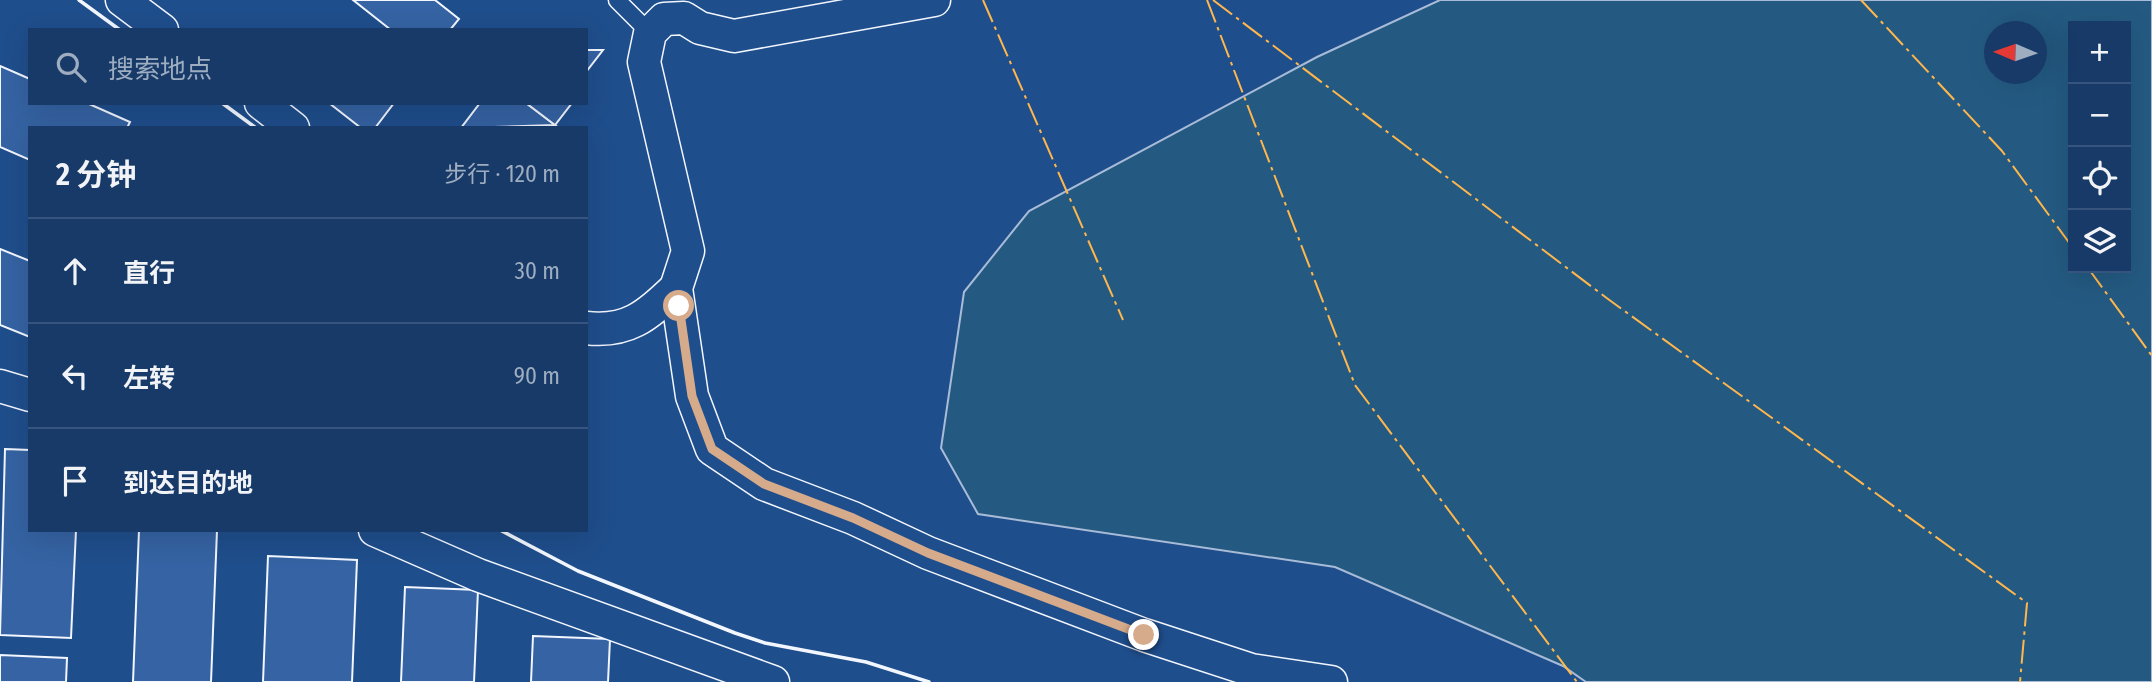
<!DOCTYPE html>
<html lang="zh">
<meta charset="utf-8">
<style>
:root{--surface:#173a69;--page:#20416f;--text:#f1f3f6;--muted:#9eadc0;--line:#36547d}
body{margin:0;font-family:"Fira Sans Condensed","Noto Sans SC",sans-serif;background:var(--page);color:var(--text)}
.controls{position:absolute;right:21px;top:21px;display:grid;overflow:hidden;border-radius:0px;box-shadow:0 7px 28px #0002}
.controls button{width:63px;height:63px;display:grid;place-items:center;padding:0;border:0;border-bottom:2px solid var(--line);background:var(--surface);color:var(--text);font:35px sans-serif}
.compass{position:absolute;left:1984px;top:21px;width:63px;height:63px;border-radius:50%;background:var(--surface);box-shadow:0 7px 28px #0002;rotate:272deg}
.stop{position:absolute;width:21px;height:21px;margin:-16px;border:5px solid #d6ab8b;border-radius:50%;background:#fff}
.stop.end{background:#d6ab8b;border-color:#fff;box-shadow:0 2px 7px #0008}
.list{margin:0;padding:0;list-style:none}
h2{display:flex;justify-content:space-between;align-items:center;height:91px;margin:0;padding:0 28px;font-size:30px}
h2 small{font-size:23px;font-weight:400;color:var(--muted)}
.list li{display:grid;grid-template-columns:46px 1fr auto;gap:21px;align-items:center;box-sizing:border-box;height:105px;padding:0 28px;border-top:2px solid var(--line)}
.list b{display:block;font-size:26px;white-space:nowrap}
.list em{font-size:23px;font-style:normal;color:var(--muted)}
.icon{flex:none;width:38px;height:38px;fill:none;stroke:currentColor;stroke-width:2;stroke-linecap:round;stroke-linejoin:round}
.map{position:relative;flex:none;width:2152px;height:682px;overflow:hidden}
.search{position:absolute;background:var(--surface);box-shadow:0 7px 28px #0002;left:28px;top:28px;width:560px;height:77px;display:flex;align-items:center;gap:18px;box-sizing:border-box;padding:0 24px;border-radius:0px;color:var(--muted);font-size:26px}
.panel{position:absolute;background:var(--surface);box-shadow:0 7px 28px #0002;left:28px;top:126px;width:560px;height:406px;border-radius:0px}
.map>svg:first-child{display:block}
.green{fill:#245a82;stroke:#a8bbd7;stroke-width:2;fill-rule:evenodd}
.building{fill:#3563a3;stroke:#f2f6ff;stroke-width:2}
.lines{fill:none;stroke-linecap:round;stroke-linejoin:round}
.service-casing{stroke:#f2f6ff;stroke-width:19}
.minor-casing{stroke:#f2f6ff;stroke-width:35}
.service{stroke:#1f4e8c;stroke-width:16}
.minor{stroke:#1f4e8c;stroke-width:32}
.wall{stroke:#f2f6ff;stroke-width:3.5}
.power{stroke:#ffb74d;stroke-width:2;stroke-dasharray:24 5 3.5 5;stroke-linecap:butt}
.route{stroke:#d6ab8b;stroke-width:9}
</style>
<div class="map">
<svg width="2152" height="682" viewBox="0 0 2152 682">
<rect width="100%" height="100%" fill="#1f4e8c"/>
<path class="green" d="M1440 0H2152V682H1586L1563 666 1335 567 978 514 941 448 964 292 1029 211 1317 57ZM2073 26H2126V268H2073ZM1994 32H2036V74H1994Z"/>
<g class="building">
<polygon points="353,0 435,0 459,19 450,30 391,30"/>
<polygon points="586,50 603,50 586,72"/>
<polygon points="0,66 30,79 30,103 87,103 130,122 127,128 30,128 30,160 0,147"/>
<polygon points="329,103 394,103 375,128 361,128"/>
<polygon points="480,103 526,103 555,125 461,128"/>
<polygon points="526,103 572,103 555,125"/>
<polygon points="0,249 30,261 30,337 0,325"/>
<polygon points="5,449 30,450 30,530 76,530 71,638 0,635"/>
<polygon points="139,530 217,530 211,682 133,682"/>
<polygon points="268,556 357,560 352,682 263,682"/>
<polygon points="405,587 478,590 474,682 401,682"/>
<polygon points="533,636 610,639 608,682 531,682"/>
<polygon points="0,655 67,658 66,682 0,682"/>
</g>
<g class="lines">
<defs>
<polyline id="service" points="617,0 650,33"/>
<g id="minor">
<polyline points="122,0 162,30"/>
<polyline points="934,0 734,36 700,28 684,18 664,19 650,33 644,62 688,251 676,288 692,396 712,449 764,484 853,518 928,553 1144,635 1251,670 1331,682"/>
<polyline points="261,103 293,128"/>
<path d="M586 328C629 333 647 315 676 288"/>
<polyline points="0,386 30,395"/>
<polyline points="375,530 478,575 773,682"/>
</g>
</defs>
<use href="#service" class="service-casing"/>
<use href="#minor" class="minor-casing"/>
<use href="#service" class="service"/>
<use href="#minor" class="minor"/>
<g class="wall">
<polyline points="79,0 120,30"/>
<polyline points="222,103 256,128"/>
<polyline points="500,530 578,571 735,633 765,643 866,662 929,682"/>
</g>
<g class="power">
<polyline points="983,0 1123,320"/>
<polyline points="1207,0 1355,385 1577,682"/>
<polyline points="1213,0 1608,299 2027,603 2020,682"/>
<polyline points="1861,0 2002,151 2073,248"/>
<polyline points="2088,268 2152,356"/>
</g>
</g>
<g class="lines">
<polyline class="route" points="679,306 692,396 712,449 764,484 853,518 928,553 1144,635"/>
</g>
</svg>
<div class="controls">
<button>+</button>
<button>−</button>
<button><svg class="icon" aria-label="locate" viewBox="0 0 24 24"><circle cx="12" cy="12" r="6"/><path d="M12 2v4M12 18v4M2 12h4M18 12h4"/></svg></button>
<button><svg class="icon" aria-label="layers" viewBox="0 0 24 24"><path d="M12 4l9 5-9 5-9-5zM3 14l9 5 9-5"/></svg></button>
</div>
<svg class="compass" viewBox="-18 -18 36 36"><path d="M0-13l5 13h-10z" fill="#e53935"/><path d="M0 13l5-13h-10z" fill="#9eadc0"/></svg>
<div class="stop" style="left:679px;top:306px"></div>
<div class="stop end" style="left:1144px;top:635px"></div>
<div class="search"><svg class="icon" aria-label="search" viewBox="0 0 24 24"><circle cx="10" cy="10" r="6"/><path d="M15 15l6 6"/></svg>搜索地点</div>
<section class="panel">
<h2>2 分钟<small>步行 · 120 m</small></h2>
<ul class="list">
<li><svg class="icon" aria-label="ahead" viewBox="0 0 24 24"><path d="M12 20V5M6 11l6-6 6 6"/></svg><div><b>直行</b></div><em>30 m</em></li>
<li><svg class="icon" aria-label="left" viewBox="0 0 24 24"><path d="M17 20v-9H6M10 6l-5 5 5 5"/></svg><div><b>左转</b></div><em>90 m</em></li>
<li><svg class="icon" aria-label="arrive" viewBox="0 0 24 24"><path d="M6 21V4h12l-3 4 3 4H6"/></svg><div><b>到达目的地</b></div></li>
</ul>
</section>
</div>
